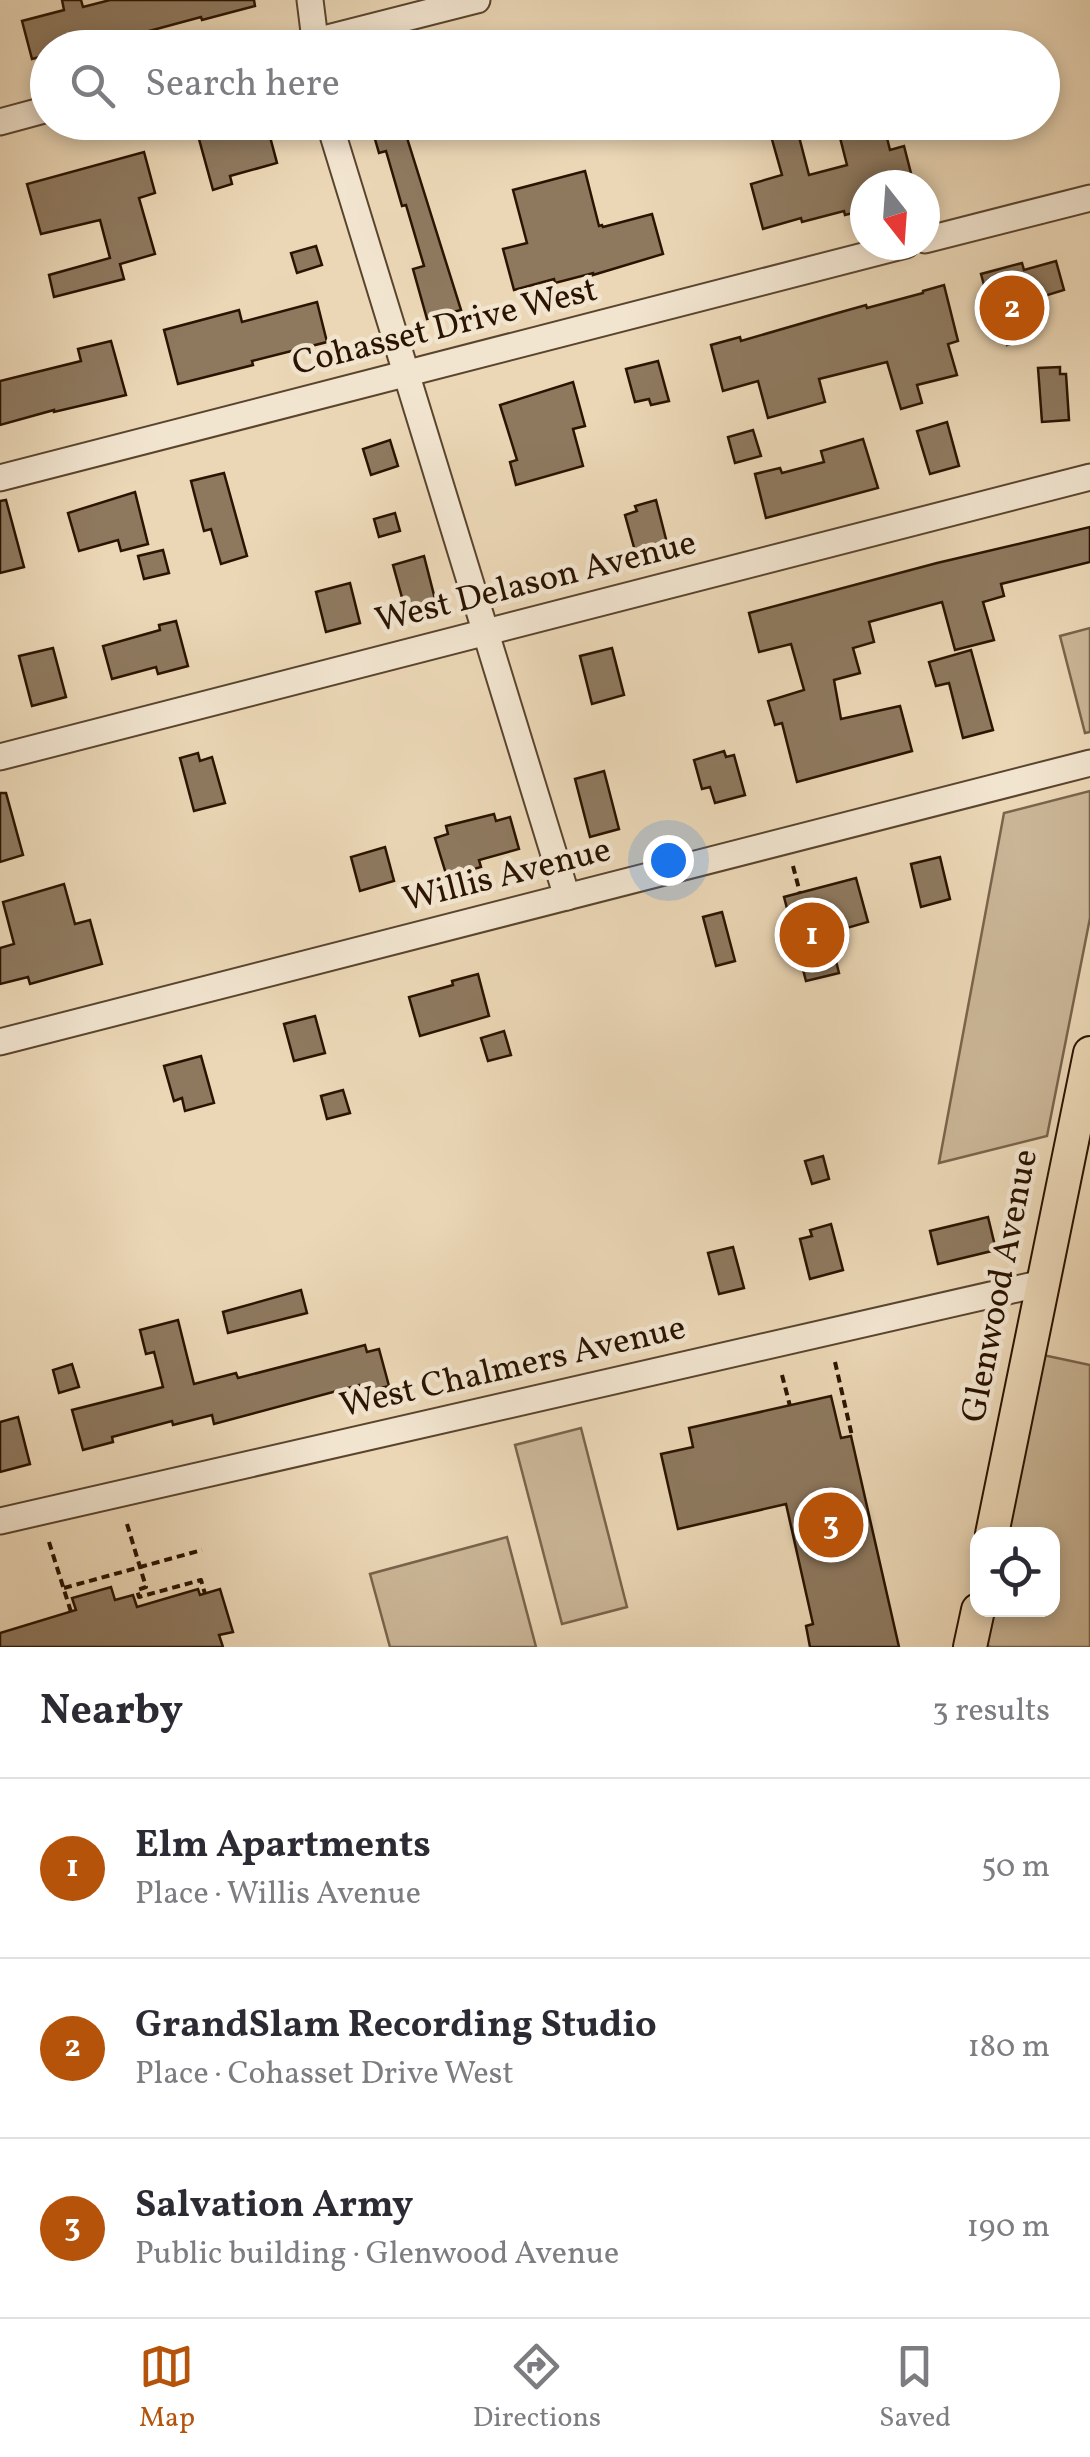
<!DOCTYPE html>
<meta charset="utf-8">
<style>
:root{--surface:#fff;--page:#f7f7f7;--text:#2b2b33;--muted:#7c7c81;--line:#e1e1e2;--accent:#b45309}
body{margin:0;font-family:Vollkorn,serif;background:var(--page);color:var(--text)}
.controls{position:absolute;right:30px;bottom:30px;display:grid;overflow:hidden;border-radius:20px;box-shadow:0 5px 15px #0003}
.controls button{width:90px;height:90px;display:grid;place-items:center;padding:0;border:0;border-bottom:2px solid var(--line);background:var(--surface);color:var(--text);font:50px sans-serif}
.compass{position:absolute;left:850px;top:170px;width:90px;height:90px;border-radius:50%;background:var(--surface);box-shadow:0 5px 15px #0003;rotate:163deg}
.you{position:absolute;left:668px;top:860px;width:35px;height:35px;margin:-25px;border:8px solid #fff;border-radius:50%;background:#1a73e8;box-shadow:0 0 0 15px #1a73e833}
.badge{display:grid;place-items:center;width:65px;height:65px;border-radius:50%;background:var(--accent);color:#fff;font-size:32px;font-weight:700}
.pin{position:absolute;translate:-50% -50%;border:5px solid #fff;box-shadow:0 2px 10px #0006}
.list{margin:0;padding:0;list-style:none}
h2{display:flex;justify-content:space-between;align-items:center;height:130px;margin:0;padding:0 40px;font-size:42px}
h2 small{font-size:32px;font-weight:400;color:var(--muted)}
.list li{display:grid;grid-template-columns:65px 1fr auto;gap:30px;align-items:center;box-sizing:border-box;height:180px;padding:0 40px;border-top:2px solid var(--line)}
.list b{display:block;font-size:38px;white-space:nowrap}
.list p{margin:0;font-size:32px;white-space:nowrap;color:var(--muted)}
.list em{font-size:32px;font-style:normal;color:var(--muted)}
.icon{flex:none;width:55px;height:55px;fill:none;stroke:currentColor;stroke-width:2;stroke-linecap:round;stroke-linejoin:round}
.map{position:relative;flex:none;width:1090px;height:1647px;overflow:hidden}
.search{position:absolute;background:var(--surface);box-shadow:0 5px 15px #0003;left:30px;right:30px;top:30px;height:110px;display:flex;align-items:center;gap:25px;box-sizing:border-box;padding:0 35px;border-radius:55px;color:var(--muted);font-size:38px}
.sheet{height:670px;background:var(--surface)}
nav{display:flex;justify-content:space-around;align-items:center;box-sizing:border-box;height:140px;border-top:2px solid var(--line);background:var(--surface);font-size:28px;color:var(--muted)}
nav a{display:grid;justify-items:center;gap:5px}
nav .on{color:var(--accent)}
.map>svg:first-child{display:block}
.green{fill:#cab697;stroke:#7a644c;stroke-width:2.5}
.building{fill:#8e795f;stroke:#2a1300;stroke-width:2.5}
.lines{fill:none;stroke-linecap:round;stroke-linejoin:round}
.minor-casing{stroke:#5a442e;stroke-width:29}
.major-casing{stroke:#2a1300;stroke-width:36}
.path{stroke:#2a1300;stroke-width:4;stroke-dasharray:8 5;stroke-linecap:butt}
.minor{stroke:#f2e5d0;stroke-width:25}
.major{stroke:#ebd7b6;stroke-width:32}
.labels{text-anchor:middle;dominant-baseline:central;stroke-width:9;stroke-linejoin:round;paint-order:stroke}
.street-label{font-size:35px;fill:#2a1300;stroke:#f2e5d0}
</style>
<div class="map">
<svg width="1090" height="1647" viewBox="0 0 1090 1647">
<rect width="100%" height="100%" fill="#ebd7b6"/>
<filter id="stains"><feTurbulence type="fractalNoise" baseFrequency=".002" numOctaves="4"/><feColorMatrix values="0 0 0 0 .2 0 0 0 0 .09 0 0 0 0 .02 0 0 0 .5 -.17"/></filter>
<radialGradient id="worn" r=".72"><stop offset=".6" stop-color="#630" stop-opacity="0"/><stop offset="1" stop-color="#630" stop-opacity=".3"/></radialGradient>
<g class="green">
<polygon points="1090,628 1090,732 1085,733 1060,636"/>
<polygon points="1090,791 1090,918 1047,1136 939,1163 1004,813"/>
<polygon points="1029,1352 1090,1365 1090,1647 991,1647 971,1641 978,1610 1052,1610 1052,1534 992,1534"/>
<polygon points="581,1428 627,1607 562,1624 515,1445"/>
<polygon points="507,1537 536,1647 390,1647 370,1574"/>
</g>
<g class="building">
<polygon points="62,0 81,0 83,7 110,0 254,0 255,6 202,20 201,17 86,48 48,48 48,55 32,59 22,21 64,10"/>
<polygon points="257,122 266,122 277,163 230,176 232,184 213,190 199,139"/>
<polygon points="370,122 402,122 461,310 427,319 413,269 424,266 406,205 402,206 386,151 379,153"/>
<polygon points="836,122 883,122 890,150 904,146 914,185 865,185 865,210 845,215 844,211 802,222 801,218 763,229 751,184 782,175 771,136 797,129 809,175 847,165"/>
<polygon points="144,152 155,193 139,198 155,254 120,264 124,279 54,297 49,275 110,258 100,220 41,234 27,184"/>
<polygon points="585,171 599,226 602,225 603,227 652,214 663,254 593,275 593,273 555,283 554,279 514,290 503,249 527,243 513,190"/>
<polygon points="316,246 322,265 297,273 291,253"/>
<polygon points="1056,261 1064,290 1031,300 1036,317 1019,322 1025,340 1007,345 1001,324 995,326 981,274 1022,263 1024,270"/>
<polygon points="944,285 958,341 948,344 957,375 917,385 922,403 901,409 887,362 819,379 825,402 768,418 758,381 723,391 711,345 740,337 741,341 834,314 866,305 867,308 923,293 923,291"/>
<polygon points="317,302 327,342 252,361 253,365 178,384 164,330 239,310 242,322"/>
<polygon points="111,341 126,395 54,412 54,410 0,425 0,381 81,361 78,349"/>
<polygon points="658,361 669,401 651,405 649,399 635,402 626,369"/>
<polygon points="1060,367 1060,374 1066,374 1069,420 1042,422 1038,368"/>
<polygon points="573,382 585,426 573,429 583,466 516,485 510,462 517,460 500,405"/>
<polygon points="947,422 959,466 930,474 917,431"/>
<polygon points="753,430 761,456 735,463 728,437"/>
<polygon points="863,439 878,488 766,518 755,474 780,468 782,473 824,462 821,451"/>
<polygon points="390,440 398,466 371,475 363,449"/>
<polygon points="224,473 247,556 221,564 211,529 204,531 191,481"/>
<polygon points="135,492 148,544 121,551 118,540 79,551 68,513"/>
<polygon points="6,500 24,567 0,573 0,501"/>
<polygon points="656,500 667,543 635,551 625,515 637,511 635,506"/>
<polygon points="395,513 400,531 379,537 374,519"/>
<polygon points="1090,527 1090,562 1001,584 1004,596 983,602 994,640 955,650 942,602 869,622 874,642 853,648 860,673 834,680 841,719 900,706 912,751 797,782 782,723 775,725 768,701 804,690 791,644 759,652 749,613 937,563"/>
<polygon points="163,550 169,573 144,579 138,556"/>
<polygon points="424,556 436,603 406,612 393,565"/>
<polygon points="350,583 360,623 326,632 316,592"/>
<polygon points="176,621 188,666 158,674 156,667 112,679 103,646 160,630 159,625"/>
<polygon points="53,648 66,697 32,706 19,656"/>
<polygon points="612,648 624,695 592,704 580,656"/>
<polygon points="971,650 993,730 963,738 949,683 936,686 929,662"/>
<polygon points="724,751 726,757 734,755 745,795 715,803 710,787 702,789 694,760"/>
<polygon points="198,753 200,761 212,757 225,803 194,811 180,758"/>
<polygon points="604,771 619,829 590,837 575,779"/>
<polygon points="0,793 6,793 23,855 0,862"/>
<polygon points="494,814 496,821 510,817 519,849 479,860 481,867 447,877 435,838 448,834 446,826"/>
<polygon points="385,847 394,881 360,891 351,857"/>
<polygon points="940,857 950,899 921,907 911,864"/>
<polygon points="856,878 868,922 829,933 839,973 806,981 784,897"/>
<polygon points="64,884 75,924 90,920 102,964 30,984 28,977 0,984 0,948 14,944 3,902"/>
<polygon points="722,912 735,961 716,966 703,917"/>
<polygon points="478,974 489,1016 420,1036 409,997 453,985 452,981"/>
<polygon points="315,1016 325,1053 294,1061 284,1024"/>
<polygon points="504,1031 511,1055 488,1061 481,1038"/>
<polygon points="201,1056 214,1103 185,1111 182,1098 174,1101 164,1066"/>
<polygon points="343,1090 350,1113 327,1119 321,1096"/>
<polygon points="823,1156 829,1179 812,1184 805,1161"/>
<polygon points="988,1217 996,1250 938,1264 930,1231"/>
<polygon points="831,1224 843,1270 810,1279 800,1239 812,1236 810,1230"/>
<polygon points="733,1247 744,1288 719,1294 708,1253"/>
<polygon points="301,1290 307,1313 228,1333 223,1312"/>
<polygon points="178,1320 194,1384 236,1373 238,1378 365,1345 367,1352 379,1349 389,1386 361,1393 359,1385 214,1424 212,1415 173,1425 172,1421 112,1437 113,1442 83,1450 72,1410 163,1387 154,1352 146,1354 140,1330"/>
<polygon points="72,1364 79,1387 59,1393 53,1370"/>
<polygon points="831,1396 841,1438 851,1436 899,1647 810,1647 806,1626 813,1624 786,1504 678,1529 661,1454 693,1447 689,1428"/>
<polygon points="18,1417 30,1464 0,1472 0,1422"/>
<polygon points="111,1587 115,1600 133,1595 137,1607 198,1589 200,1595 220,1589 233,1632 219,1635 223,1647 0,1647 0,1633 76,1610 72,1598"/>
</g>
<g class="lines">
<defs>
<g id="minor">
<polyline points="310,0 316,48"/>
<polyline points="288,48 477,0"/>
<polyline points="0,122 48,109"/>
<polyline points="329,122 567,897"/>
<polyline points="925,240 1090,198"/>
<polyline points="0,478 906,245"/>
<polyline points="0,757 1090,477"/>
<polyline points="0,1042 1090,763"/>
<polyline points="0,1521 1043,1283"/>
</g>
<g id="major">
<polyline points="992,1534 1090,1053"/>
<polyline points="970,1647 978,1610"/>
</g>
</defs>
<use href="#minor" class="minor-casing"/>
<use href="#major" class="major-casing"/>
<g class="path">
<polyline points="793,866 800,893"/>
<polyline points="835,1362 852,1436"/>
<polyline points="782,1375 790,1406"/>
<polyline points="127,1524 146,1587 137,1590 139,1597 201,1580 205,1594"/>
<polyline points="49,1542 71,1612"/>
<polyline points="64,1588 202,1550"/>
</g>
<use href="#minor" class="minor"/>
<use href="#major" class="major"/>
</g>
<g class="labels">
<g class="street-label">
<text transform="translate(445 328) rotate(-14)">Cohasset Drive West</text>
<text transform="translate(536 583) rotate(-14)">West Delason Avenue</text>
<text transform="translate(507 876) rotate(-14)">Willis Avenue</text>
<text transform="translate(1001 1286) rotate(-79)">Glenwood Avenue</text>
<text transform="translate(513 1368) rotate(-13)">West Chalmers Avenue</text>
</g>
</g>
<rect width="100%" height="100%" filter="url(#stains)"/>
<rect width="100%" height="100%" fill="url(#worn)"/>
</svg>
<div class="controls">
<button><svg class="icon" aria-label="locate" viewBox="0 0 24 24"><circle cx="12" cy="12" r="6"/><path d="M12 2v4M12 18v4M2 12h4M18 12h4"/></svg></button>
</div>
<svg class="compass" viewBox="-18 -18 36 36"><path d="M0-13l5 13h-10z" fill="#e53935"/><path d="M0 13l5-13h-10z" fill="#7c7c81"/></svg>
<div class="you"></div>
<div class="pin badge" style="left:812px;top:935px">1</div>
<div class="pin badge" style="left:1012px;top:308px">2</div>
<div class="pin badge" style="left:831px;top:1525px">3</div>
<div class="search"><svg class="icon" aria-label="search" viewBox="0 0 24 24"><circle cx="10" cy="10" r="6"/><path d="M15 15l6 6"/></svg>Search here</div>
</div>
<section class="sheet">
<h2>Nearby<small>3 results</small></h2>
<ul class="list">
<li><span class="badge">1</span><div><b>Elm Apartments</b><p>Place · Willis Avenue</p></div><em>50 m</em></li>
<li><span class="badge">2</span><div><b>GrandSlam Recording Studio</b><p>Place · Cohasset Drive West</p></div><em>180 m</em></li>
<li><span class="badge">3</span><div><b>Salvation Army</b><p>Public building · Glenwood Avenue</p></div><em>190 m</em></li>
</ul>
</section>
<nav>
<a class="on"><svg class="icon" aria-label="map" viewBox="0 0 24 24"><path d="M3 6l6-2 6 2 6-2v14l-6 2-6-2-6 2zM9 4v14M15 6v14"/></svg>Map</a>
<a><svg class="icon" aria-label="directions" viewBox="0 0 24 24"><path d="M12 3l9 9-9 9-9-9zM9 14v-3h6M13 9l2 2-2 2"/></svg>Directions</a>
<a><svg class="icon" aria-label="saved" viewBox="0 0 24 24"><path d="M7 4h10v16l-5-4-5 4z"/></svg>Saved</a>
</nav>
